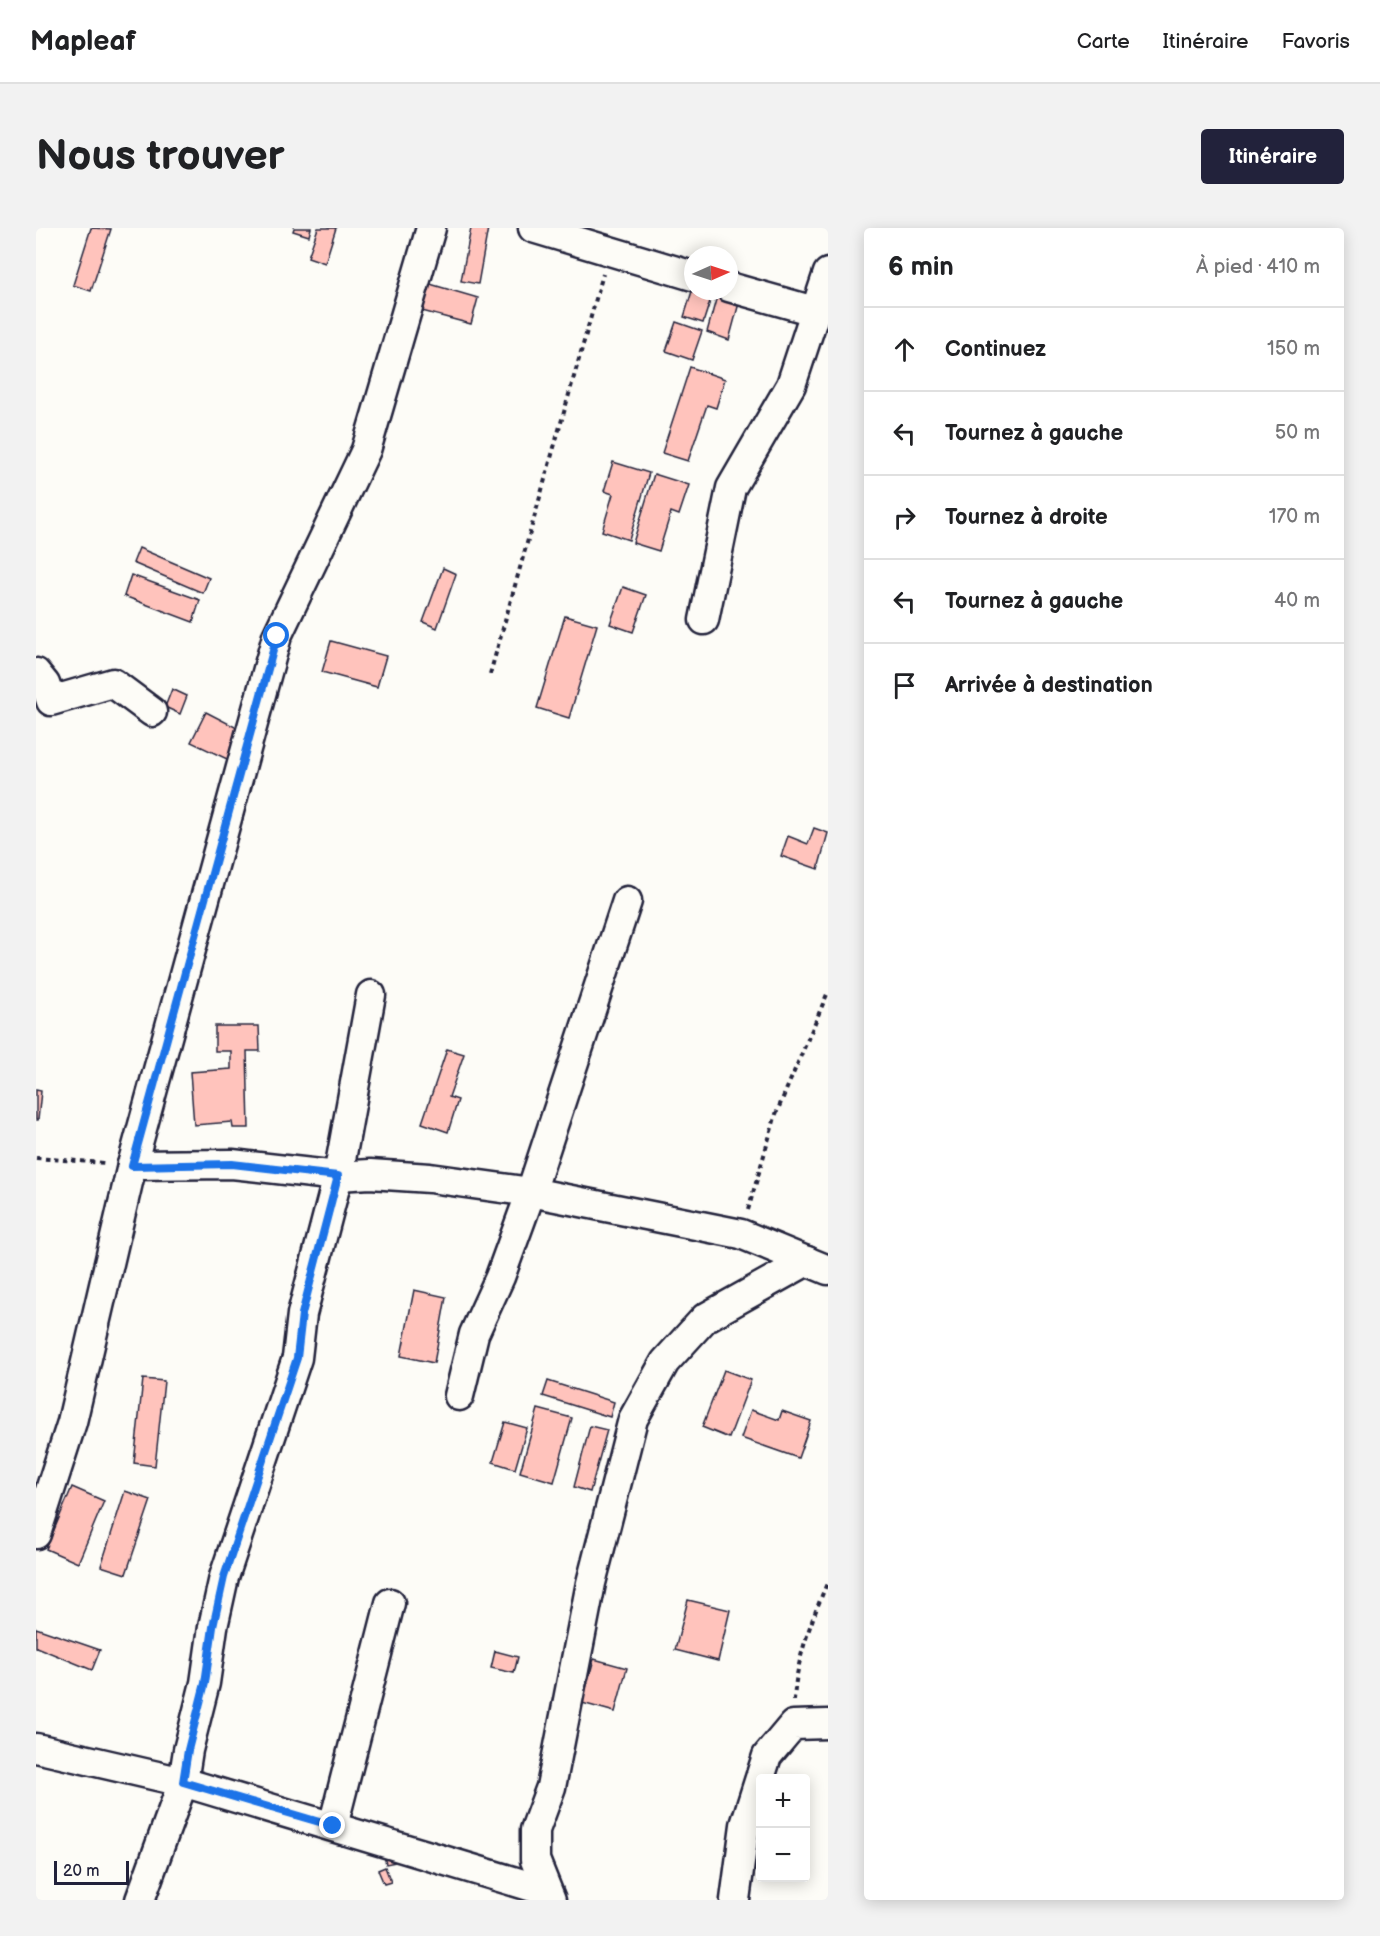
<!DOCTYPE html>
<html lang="fr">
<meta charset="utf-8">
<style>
:root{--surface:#fff;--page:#f2f2f2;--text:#202124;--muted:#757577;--line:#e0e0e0;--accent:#22223b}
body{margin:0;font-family:"Balsamiq Sans",sans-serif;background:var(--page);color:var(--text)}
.controls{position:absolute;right:18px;bottom:18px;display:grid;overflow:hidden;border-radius:6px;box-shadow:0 3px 15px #0003}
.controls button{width:54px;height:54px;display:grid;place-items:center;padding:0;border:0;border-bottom:2px solid var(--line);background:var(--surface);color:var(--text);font:30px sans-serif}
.compass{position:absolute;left:648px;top:18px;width:54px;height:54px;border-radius:50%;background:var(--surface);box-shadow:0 3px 15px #0003;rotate:87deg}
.scale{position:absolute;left:18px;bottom:15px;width:75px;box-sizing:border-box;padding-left:6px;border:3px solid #22223b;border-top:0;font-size:16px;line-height:21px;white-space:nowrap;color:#22223b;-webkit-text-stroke:4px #fdfcf7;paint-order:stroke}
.stop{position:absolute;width:18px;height:18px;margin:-14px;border:4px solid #1a73e8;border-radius:50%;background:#fff}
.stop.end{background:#1a73e8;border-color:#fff;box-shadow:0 2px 6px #0008}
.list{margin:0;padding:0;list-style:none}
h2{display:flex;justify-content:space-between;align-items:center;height:78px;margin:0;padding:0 24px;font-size:26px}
h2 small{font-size:20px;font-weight:400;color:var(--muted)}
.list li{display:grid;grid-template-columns:39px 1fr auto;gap:18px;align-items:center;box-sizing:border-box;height:84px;padding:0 24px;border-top:2px solid var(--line)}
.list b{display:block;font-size:22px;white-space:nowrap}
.list em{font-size:20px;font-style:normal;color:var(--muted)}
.icon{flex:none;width:33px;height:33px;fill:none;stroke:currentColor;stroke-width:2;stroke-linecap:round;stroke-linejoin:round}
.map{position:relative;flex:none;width:792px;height:1672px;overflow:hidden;border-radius:6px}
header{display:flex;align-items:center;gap:36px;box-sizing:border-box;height:84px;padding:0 30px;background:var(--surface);border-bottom:2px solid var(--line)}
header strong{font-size:28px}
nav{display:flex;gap:33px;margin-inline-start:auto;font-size:21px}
.intro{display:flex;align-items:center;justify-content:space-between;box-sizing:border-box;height:144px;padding:0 36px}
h1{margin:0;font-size:42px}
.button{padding:15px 27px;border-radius:6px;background:var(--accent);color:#fff;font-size:21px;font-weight:700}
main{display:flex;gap:36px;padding:0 36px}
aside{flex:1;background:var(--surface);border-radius:6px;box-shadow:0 3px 15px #0003}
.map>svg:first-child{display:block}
.building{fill:#ffc3bc;stroke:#22223b;stroke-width:1.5}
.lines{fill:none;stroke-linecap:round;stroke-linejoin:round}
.minor-casing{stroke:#22223b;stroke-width:33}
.path{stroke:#22223b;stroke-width:4;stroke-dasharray:4.5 4.5;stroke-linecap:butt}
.minor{stroke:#fdfcf7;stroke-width:28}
.route{stroke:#1a73e8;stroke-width:8}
</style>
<header>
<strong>Mapleaf</strong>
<nav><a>Carte</a><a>Itinéraire</a><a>Favoris</a></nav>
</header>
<div class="intro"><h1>Nous trouver</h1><a class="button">Itinéraire</a></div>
<main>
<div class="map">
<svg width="792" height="1672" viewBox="0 0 792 1672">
<rect width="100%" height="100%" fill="#fdfcf7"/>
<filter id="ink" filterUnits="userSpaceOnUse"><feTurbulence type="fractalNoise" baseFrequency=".0167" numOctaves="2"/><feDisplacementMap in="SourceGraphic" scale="12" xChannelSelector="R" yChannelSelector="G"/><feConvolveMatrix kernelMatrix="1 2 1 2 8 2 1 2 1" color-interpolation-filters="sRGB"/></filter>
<g filter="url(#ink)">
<g class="building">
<polygon points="55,0 75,1 55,63 37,57"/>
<polygon points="258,0 275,0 273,8 257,3"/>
<polygon points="282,0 300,0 289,35 272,29"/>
<polygon points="435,0 452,0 442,56 425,53"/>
<polygon points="394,56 442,70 435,96 386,83"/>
<polygon points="657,60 657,63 676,67 667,95 648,89"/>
<polygon points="681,68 703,75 693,112 671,104"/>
<polygon points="640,94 666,103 656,132 630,123"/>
<polygon points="654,139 689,151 680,180 671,177 652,233 626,225"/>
<polygon points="577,234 613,245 593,312 566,303 577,266 568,263"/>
<polygon points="618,246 653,257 643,287 635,284 623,323 597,315"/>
<polygon points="103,320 173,350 167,365 97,335"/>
<polygon points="407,340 420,346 401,400 387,394"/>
<polygon points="95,347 164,372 157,394 88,368"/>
<polygon points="587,359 610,367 597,404 574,396"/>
<polygon points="529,388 561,397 533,490 501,480"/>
<polygon points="295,413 350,428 341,459 286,444"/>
<polygon points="136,461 151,468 144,486 129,479"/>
<polygon points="170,484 205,502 191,531 155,514"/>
<polygon points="778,600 792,605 782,641 745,628 752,608 772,616"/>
<polygon points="179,798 223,798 224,823 211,823 213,900 197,900 196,894 158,897 154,844 195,841 195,823 179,823"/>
<polygon points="411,821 428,826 413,869 422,872 412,904 386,895"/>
<polygon points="0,862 5,863 2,892 0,892"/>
<polygon points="378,1062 410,1069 398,1135 365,1128"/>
<polygon points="688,1142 715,1152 693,1210 666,1199"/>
<polygon points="107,1151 128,1153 119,1238 98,1235"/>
<polygon points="512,1153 578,1174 574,1189 507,1168"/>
<polygon points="502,1181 536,1190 518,1254 484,1244"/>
<polygon points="715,1182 743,1192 746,1183 775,1193 762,1230 705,1210"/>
<polygon points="469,1194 491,1200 479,1241 457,1234"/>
<polygon points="554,1198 571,1202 554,1264 538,1259"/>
<polygon points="36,1259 68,1273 42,1335 10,1321"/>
<polygon points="89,1263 115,1272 90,1346 65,1338"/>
<polygon points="652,1372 694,1382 682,1433 639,1422"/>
<polygon points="0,1400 64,1422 56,1442 0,1419"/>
<polygon points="459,1423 482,1429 478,1445 455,1440"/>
<polygon points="558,1431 591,1440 579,1484 546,1475"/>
<polygon points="347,1625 365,1633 350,1636"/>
<polygon points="349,1639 355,1654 348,1656 342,1642"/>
</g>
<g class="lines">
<defs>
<g id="minor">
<polyline points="497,0 657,48"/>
<polyline points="693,59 778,83"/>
<polyline points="668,392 695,260 755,157 792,45"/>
<polyline points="0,445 9,456 15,473 77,455 116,484"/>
<polyline points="96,937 196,936 302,948 334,946 394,950 495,964 705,1006 792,1042"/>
<polyline points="423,1168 438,1106 464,1049 495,964 591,673"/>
<polyline points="0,1306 36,1194 96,937 241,408 330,222 395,0"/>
<polyline points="0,1520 147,1554 152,1522 169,1455 177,1399 188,1349 261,1130 266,1086 302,948 335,767"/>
<polyline points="297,1598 354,1375"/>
<polyline points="104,1672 147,1554 510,1663"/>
<polyline points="515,1672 499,1632 499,1602 515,1559 555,1355 597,1191 629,1134 669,1090 771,1033"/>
<polyline points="699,1672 709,1597 731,1528 757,1497 792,1496"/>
</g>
</defs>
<use href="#minor" class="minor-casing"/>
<g class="path">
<polyline points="454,446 567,46"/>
<polyline points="0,930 69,935"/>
<polyline points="712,982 740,886 792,764"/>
<path d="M758 1473C760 1431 776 1391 792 1353"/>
</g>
<use href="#minor" class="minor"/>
</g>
</g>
<g class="lines" filter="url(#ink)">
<polyline class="route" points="241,408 96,938 196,936 302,948 266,1086 261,1130 188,1349 177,1399 169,1455 152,1522 147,1554 297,1598"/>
</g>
</svg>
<div class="controls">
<button>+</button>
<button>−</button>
</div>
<svg class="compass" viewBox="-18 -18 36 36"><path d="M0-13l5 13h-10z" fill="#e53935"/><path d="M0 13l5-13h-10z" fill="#757577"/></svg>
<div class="scale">20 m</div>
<div class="stop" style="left:241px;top:408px"></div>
<div class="stop end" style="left:297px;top:1598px"></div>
</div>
<aside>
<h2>6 min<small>À pied · 410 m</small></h2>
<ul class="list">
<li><svg class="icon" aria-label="ahead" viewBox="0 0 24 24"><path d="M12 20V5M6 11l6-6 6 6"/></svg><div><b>Continuez</b></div><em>150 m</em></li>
<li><svg class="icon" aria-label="left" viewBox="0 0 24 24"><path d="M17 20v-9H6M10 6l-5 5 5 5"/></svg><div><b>Tournez à gauche</b></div><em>50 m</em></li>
<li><svg class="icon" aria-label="right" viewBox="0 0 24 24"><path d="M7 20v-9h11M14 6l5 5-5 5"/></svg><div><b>Tournez à droite</b></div><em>170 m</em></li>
<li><svg class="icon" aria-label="left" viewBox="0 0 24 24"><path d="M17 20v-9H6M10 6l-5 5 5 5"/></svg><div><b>Tournez à gauche</b></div><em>40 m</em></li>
<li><svg class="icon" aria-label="arrive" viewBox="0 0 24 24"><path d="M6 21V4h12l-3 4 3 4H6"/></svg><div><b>Arrivée à destination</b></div></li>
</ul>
</aside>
</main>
